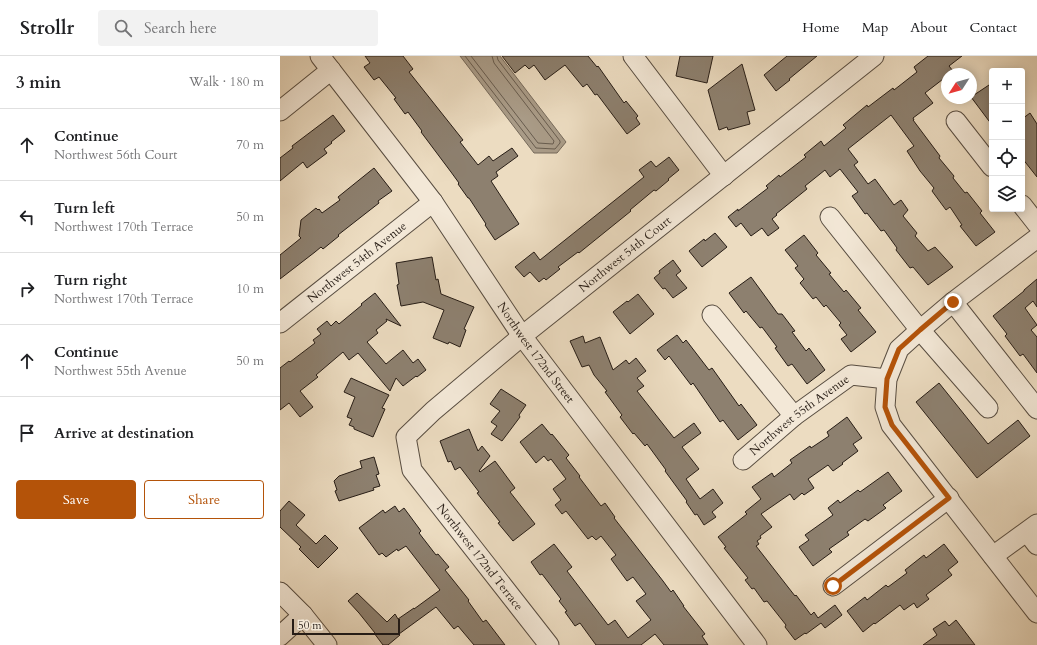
<!DOCTYPE html>
<meta charset="utf-8">
<style>
:root{--surface:#fff;--page:#f2f2f2;--text:#202124;--muted:#757577;--line:#e0e0e0;--accent:#b45309}
body{margin:0;font-family:Cardo,serif;background:var(--page);color:var(--text)}
.controls{position:absolute;right:12px;top:12px;display:grid;overflow:hidden;border-radius:4px;box-shadow:0 2px 10px #0003}
.controls button{width:36px;height:36px;display:grid;place-items:center;padding:0;border:0;border-bottom:1px solid var(--line);background:var(--surface);color:var(--text);font:20px sans-serif}
.compass{position:absolute;left:661px;top:12px;width:36px;height:36px;border-radius:50%;background:var(--surface);box-shadow:0 2px 10px #0003;rotate:234deg}
.scale{position:absolute;left:12px;bottom:10px;width:108px;box-sizing:border-box;padding-left:4px;border:2px solid #271d16;border-top:0;font-size:11px;line-height:14px;white-space:nowrap;color:#271d16;-webkit-text-stroke:3px #f3e8d7;paint-order:stroke}
.stop{position:absolute;width:12px;height:12px;margin:-9px;border:3px solid #b45309;border-radius:50%;background:#fff}
.stop.end{background:#b45309;border-color:#fff;box-shadow:0 1px 4px #0008}
.list{margin:0;padding:0;list-style:none}
h2{display:flex;justify-content:space-between;align-items:center;height:52px;margin:0;padding:0 16px;font-size:17px}
h2 small{font-size:13px;font-weight:400;color:var(--muted)}
.list li{display:grid;grid-template-columns:26px 1fr auto;gap:12px;align-items:center;box-sizing:border-box;height:72px;padding:0 16px;border-top:1px solid var(--line)}
.list b{display:block;font-size:15px;white-space:nowrap}
.list p{margin:0;font-size:13px;white-space:nowrap;color:var(--muted)}
.list em{font-size:13px;font-style:normal;color:var(--muted)}
.actions{display:flex;gap:8px;padding:12px 16px}
.actions a{flex:1;padding:9px 0;border:1px solid var(--accent);border-radius:4px;text-align:center;font-size:14px;color:var(--accent)}
.actions .main{background:var(--accent);color:#fff}
.icon{flex:none;width:22px;height:22px;fill:none;stroke:currentColor;stroke-width:2;stroke-linecap:round;stroke-linejoin:round}
.map{position:relative;flex:none;width:757px;height:589px;overflow:hidden}
header{display:flex;align-items:center;gap:24px;box-sizing:border-box;height:56px;padding:0 20px;background:var(--surface);border-bottom:1px solid var(--line)}
header strong{font-size:19px}
nav{display:flex;gap:22px;margin-inline-start:auto;font-size:14px}
.search{width:280px;height:36px;background:var(--page);display:flex;align-items:center;gap:10px;box-sizing:border-box;padding:0 14px;border-radius:4px;color:var(--muted);font-size:15px}
main{display:flex}
aside{flex:1;background:var(--surface)}
.map>svg:first-child{display:block}
.water{fill:#a99b87;stroke:#75695a}
.lines{fill:none;stroke-linecap:round;stroke-linejoin:round}
.shore{stroke:#685c4e;stroke-width:1}
.building{fill:#8d806f;stroke:#271d16}
.minor-casing{stroke:#584d41;stroke-width:21}
.minor{stroke:#f3e8d7;stroke-width:19}
.route{stroke:#b45309;stroke-width:5}
.labels{text-anchor:middle;dominant-baseline:central;stroke-width:4;stroke-linejoin:round;paint-order:stroke}
.street-label{font-size:12px;fill:#271d16;stroke:#f3e8d7}
</style>
<header>
<strong>Strollr</strong>
<div class="search"><svg class="icon" aria-label="search" viewBox="0 0 24 24"><circle cx="10" cy="10" r="6"/><path d="M15 15l6 6"/></svg>Search here</div>
<nav><a>Home</a><a>Map</a><a>About</a><a>Contact</a></nav>
</header>
<main>
<aside>
<h2>3 min<small>Walk · 180 m</small></h2>
<ul class="list">
<li><svg class="icon" aria-label="ahead" viewBox="0 0 24 24"><path d="M12 20V5M6 11l6-6 6 6"/></svg><div><b>Continue</b><p>Northwest 56th Court</p></div><em>70 m</em></li>
<li><svg class="icon" aria-label="left" viewBox="0 0 24 24"><path d="M17 20v-9H6M10 6l-5 5 5 5"/></svg><div><b>Turn left</b><p>Northwest 170th Terrace</p></div><em>50 m</em></li>
<li><svg class="icon" aria-label="right" viewBox="0 0 24 24"><path d="M7 20v-9h11M14 6l5 5-5 5"/></svg><div><b>Turn right</b><p>Northwest 170th Terrace</p></div><em>10 m</em></li>
<li><svg class="icon" aria-label="ahead" viewBox="0 0 24 24"><path d="M12 20V5M6 11l6-6 6 6"/></svg><div><b>Continue</b><p>Northwest 55th Avenue</p></div><em>50 m</em></li>
<li><svg class="icon" aria-label="arrive" viewBox="0 0 24 24"><path d="M6 21V4h12l-3 4 3 4H6"/></svg><div><b>Arrive at destination</b></div></li>
</ul>
<div class="actions"><a class="main">Save</a><a>Share</a></div>
</aside>
<div class="map">
<svg width="757" height="589" viewBox="0 0 757 589">
<rect width="100%" height="100%" fill="#ecdcc1"/>
<filter id="stains"><feTurbulence type="fractalNoise" baseFrequency=".005" numOctaves="4"/><feColorMatrix values="0 0 0 0 .2 0 0 0 0 .09 0 0 0 0 .02 0 0 0 .5 -.17"/></filter>
<radialGradient id="worn" r=".72"><stop offset=".6" stop-color="#630" stop-opacity="0"/><stop offset="1" stop-color="#630" stop-opacity=".3"/></radialGradient>
<polygon class="water" points="180,0 220,0 286,86 277,97 254,97"/>
<g class="lines">
<g class="shore">
<polyline points="185,0 256,92 275,93 280,87 280,85 218,4 217,0"/>
<polyline points="191,0 258,87 273,88 274,85 214,7 212,0"/>
</g>
</g>
<g class="building">
<polygon points="85,0 123,0 133,13 129,16 183,84 180,86 198,109 209,100 213,105 232,92 238,100 216,116 218,120 211,125 239,168 215,184 205,169 206,168 189,142 188,142 178,128 179,127 171,116 141,76 142,75 128,56 125,58 114,43 116,42 99,21 94,24 84,11 90,7"/>
<polygon points="222,0 308,0 317,11 318,10 344,47 346,45 358,60 356,62 360,68 347,78 317,38 315,39 307,28 303,31 285,9 265,24 254,9 249,13 245,9 235,17"/>
<polygon points="400,0 433,0 427,27 396,20"/>
<polygon points="507,0 537,0 509,23 510,24 496,35 484,19"/>
<polygon points="648,0 682,0 669,10 673,15 670,18 667,18 667,20 645,37 653,47 633,62 634,64 633,64 660,100 659,102 674,120 673,122 685,137 687,136 702,155 700,157 715,176 696,190 680,170 682,169 670,151 666,154 652,135 654,132 640,115 627,95 634,90 611,59 568,93 578,106 574,109 588,128 595,123 614,149 621,144 628,154 623,160 637,177 635,180 648,195 655,191 673,211 648,229 633,211 630,212 616,194 617,192 604,174 601,175 587,157 585,158 572,140 578,136 560,113 550,121 545,114 525,130 527,133 496,158 497,159 492,163 499,172 488,180 482,172 471,180 461,167 456,171 448,161 458,153 458,155 488,132 486,130 499,119 500,121 526,101 524,99 541,85 544,90 566,72 563,69 587,49 588,51 613,32 614,34 637,16 634,11"/>
<polygon points="462,8 475,54 467,56 470,68 448,74 447,71 439,74 428,34"/>
<polygon points="712,27 712,69 691,41"/>
<polygon points="750,57 757,68 757,121 742,102 742,63"/>
<polygon points="53,59 65,75 51,86 52,87 44,93 47,97 27,112 23,106 0,125 0,102 13,92 12,90"/>
<polygon points="389,101 399,114 388,123 389,124 376,135 374,134 350,154 351,155 299,197 298,196 278,211 280,213 266,224 264,222 259,226 250,216 244,221 235,211 254,196 260,204 364,121 359,114 371,105 376,111"/>
<polygon points="94,112 112,135 98,145 99,147 58,179 59,180 43,193 41,191 35,196 0,223 0,199 21,182 19,180 21,164 36,152 38,154 39,153 42,157 60,144 58,141"/>
<polygon points="435,177 447,191 422,211 409,195 424,183 425,185"/>
<polygon points="524,179 538,197 536,199 551,217 549,218 564,236 566,234 581,252 578,254 596,276 571,296 561,283 567,279 559,269 561,267 546,249 544,251 536,241 533,243 520,227 524,223 515,212 518,210 505,194"/>
<polygon points="152,201 156,224 158,223 161,238 194,251 184,273 186,274 180,291 169,286 168,288 153,282 164,254 143,246 121,250 117,229 119,228 116,207"/>
<polygon points="393,204 401,215 396,219 407,232 393,242 385,232 383,233 374,222 380,217 379,215"/>
<polygon points="471,221 498,258 502,258 515,275 512,276 526,295 529,292 545,314 527,328 512,308 508,310 495,292 497,291 482,271 480,272 466,255 464,257 449,237"/>
<polygon points="757,223 757,251 753,245 745,252 757,269 751,274 757,281 757,317 743,298 740,300 725,280 727,278 713,260 744,235 744,234"/>
<polygon points="95,237 121,270 106,263 107,265 96,274 98,277 87,286 106,308 123,294 133,307 138,303 146,314 137,321 136,320 123,330 116,322 110,335 78,297 69,304 63,296 36,319 38,321 20,335 33,351 20,361 9,347 0,354 0,312 9,305 10,306 35,287 33,284 41,278 37,273 47,265 51,270 56,265 59,268 82,249 81,248"/>
<polygon points="358,238 374,258 350,278 333,256 347,245 348,246"/>
<polygon points="397,279 403,287 406,284 429,314 432,312 459,350 461,348 477,369 458,384 443,364 440,366 413,327 411,329 389,300 385,304 377,294"/>
<polygon points="303,280 305,287 320,281 333,314 346,304 349,308 356,302 366,315 357,322 364,330 357,335 394,382 414,367 421,377 402,391 419,413 406,423 420,443 433,433 443,447 432,456 436,461 424,469 417,458 415,459 406,446 407,445 385,415 386,414 367,388 365,390 354,377 353,378 340,361 342,359 325,336 327,335 314,319 309,309 302,311 290,285"/>
<polygon points="71,322 109,339 102,352 105,353 93,381 74,373 74,371 69,369 72,363 67,361 75,341 64,336"/>
<polygon points="659,327 708,388 738,364 750,380 697,422 636,346"/>
<polygon points="221,333 246,349 239,359 240,361 222,385 211,378 217,370 211,366 220,355 210,348"/>
<polygon points="567,361 582,382 573,388 578,395 562,407 563,408 553,415 548,409 528,423 534,432 524,439 522,437 514,444 510,438 481,458 492,471 480,480 481,482 477,485 479,488 476,490 515,540 516,539 531,559 534,556 538,562 555,549 562,559 545,572 541,567 526,578 525,577 515,584 505,571 506,569 487,545 484,546 474,532 472,533 465,524 468,522 444,492 446,491 438,481 467,458 465,456 481,443 472,431 492,417 494,421 512,407 510,404 530,390 531,392 549,380 547,376"/>
<polygon points="262,368 271,379 272,378 289,399 286,402 300,420 299,421 321,450 325,447 335,461 334,462 383,525 391,536 393,534 404,550 403,550 425,578 422,580 428,589 384,589 375,578 361,589 316,589 300,567 295,570 285,556 287,555 279,545 281,543 262,518 260,519 251,506 274,488 292,511 287,515 328,569 335,564 348,582 371,564 356,545 366,538 353,521 347,525 331,503 336,499 321,480 316,484 312,480 308,483 286,455 282,458 275,449 281,444 273,433 286,423 271,403 268,405 264,400 256,407 240,386"/>
<polygon points="189,373 198,395 202,390 210,400 199,415 200,416 215,405 235,432 230,436 255,468 233,485 218,467 220,466 197,437 199,436 180,411 175,414 171,405 168,406 160,385"/>
<polygon points="94,401 99,418 96,419 100,430 93,432 94,434 59,445 55,435 57,434 54,425 59,420 82,412 80,405"/>
<polygon points="608,416 622,435 603,449 606,452 588,465 585,463 567,476 569,479 549,493 552,496 533,510 519,491 529,484 525,479 553,459 548,452 558,444 560,447 578,434 580,436"/>
<polygon points="9,445 25,459 16,469 36,488 45,479 58,492 38,512 19,493 21,491 0,471 0,455"/>
<polygon points="115,450 119,456 124,452 141,475 139,477 156,499 158,498 169,511 165,514 189,544 188,545 203,566 206,564 225,589 194,589 178,570 174,573 156,551 119,578 120,579 108,589 103,589 94,577 95,577 79,557 68,545 77,537 107,566 115,558 118,563 134,552 134,553 160,534 126,490 118,495 117,493 106,501 102,497 99,499 79,472 103,454 105,457"/>
<polygon points="664,488 678,506 668,514 672,519 646,539 649,543 637,552 634,547 624,554 620,549 595,568 594,567 583,576 567,555 585,541 587,544 606,529 608,531 627,517 625,514 644,499 646,502"/>
<polygon points="676,564 695,589 643,589 657,579 653,573 665,565 669,570"/>
</g>
<g class="lines">
<defs>
<g id="minor">
<path id="s1" d="M40 0 153 146 242 280 477 589"/>
<polyline points="353,0 444,120"/>
<polyline points="0,55 51,14"/>
<polyline points="676,65 712,111"/>
<polyline points="742,149 757,168"/>
<polyline points="550,161 640,274 708,352"/>
<polyline points="757,182 673,246 640,274 619,293 607,323 605,351 611,369 757,557"/>
<polyline points="673,246 757,353"/>
<polyline points="432,259 514,360"/>
<path id="s2" d="M0 267 153 146"/>
<path id="s3" d="M463 404 514 360 571 319 607 323"/>
<polyline points="747,476 757,489"/>
<polyline points="713,500 757,468"/>
<polyline points="553,530 669,442"/>
<polyline points="0,536 23,559 47,589"/>
<polyline points="0,580 23,559"/>
<path id="s4" d="M269 589 132 414 126 381 153 355 242 280 594 0"/>
</g>
</defs>
<use href="#minor" class="minor-casing"/>
<use href="#minor" class="minor"/>
</g>
<g class="lines">
<polyline class="route" points="553,530 669,442 612,369 605,351 607,323 619,293 640,274 673,246"/>
</g>
<g class="labels">
<g class="street-label">
<text stroke="none"><textPath href="#s4" startOffset="541">Northwest 54th Court</textPath></text>
<text stroke="none"><textPath href="#s2" startOffset="98">Northwest 54th Avenue</textPath></text>
<text stroke="none"><textPath href="#s1" startOffset="367">Northwest 172nd Street</textPath></text>
<text stroke="none"><textPath href="#s3" startOffset="72">Northwest 55th Avenue</textPath></text>
<text transform="translate(200 501) rotate(52)">Northwest 172nd Terrace</text>
</g>
</g>
<rect width="100%" height="100%" filter="url(#stains)"/>
<rect width="100%" height="100%" fill="url(#worn)"/>
</svg>
<div class="controls">
<button>+</button>
<button>−</button>
<button><svg class="icon" aria-label="locate" viewBox="0 0 24 24"><circle cx="12" cy="12" r="6"/><path d="M12 2v4M12 18v4M2 12h4M18 12h4"/></svg></button>
<button><svg class="icon" aria-label="layers" viewBox="0 0 24 24"><path d="M12 4l9 5-9 5-9-5zM3 14l9 5 9-5"/></svg></button>
</div>
<svg class="compass" viewBox="-18 -18 36 36"><path d="M0-13l5 13h-10z" fill="#e53935"/><path d="M0 13l5-13h-10z" fill="#757577"/></svg>
<div class="scale">50 m</div>
<div class="stop" style="left:553px;top:530px"></div>
<div class="stop end" style="left:673px;top:246px"></div>
</div>
</main>
